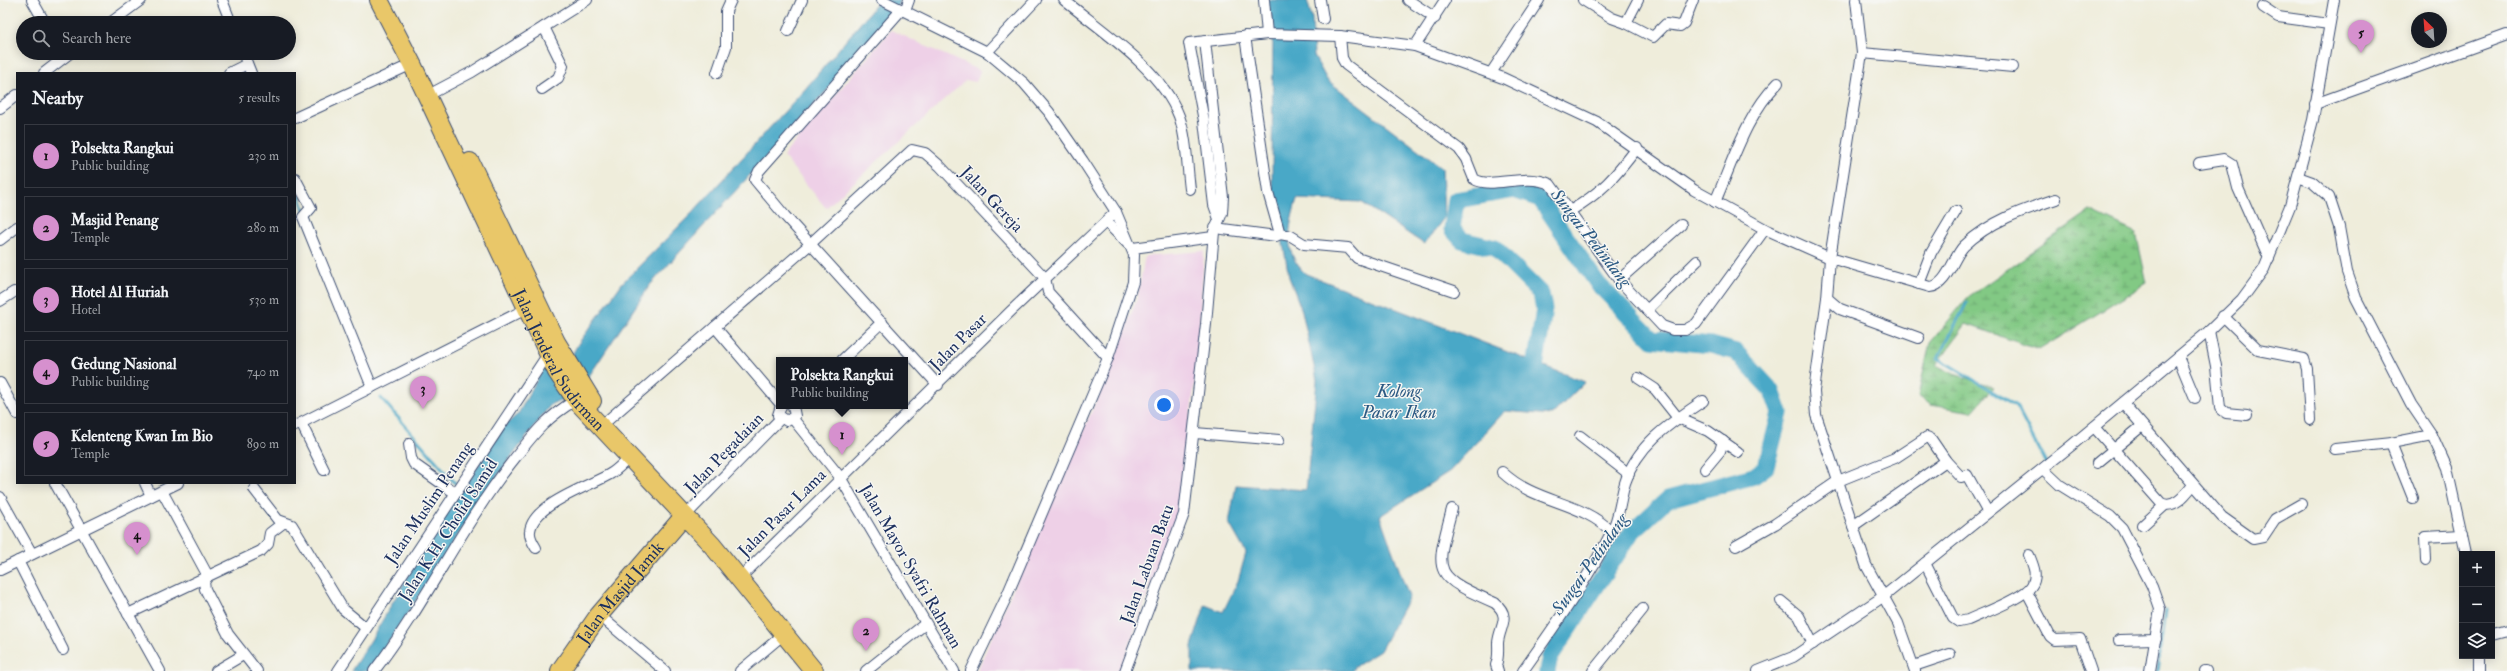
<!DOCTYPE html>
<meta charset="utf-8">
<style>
:root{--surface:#171b24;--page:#242831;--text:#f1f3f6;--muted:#9ea1a6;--line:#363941;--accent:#d690ce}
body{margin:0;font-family:"IM FELL Double Pica",serif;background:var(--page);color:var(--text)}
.controls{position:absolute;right:12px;bottom:12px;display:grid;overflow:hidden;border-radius:0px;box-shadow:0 2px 10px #0003}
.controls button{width:36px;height:36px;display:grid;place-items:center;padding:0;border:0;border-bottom:1px solid var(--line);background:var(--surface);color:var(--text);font:20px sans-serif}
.compass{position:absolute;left:2411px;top:12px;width:36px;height:36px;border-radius:50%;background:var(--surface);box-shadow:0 2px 10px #0003;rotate:335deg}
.you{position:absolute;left:1164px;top:405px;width:14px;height:14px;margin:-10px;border:3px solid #fff;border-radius:50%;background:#1a73e8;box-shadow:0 0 0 6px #1a73e833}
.badge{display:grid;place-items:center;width:26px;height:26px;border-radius:50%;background:var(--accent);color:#111;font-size:13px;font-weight:700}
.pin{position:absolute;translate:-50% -33px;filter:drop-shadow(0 1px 2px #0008)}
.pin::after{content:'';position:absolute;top:21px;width:14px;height:12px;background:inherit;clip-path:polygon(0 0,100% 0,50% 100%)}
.popup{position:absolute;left:776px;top:357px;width:132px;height:52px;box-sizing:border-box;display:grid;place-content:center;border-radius:0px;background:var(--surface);filter:drop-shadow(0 1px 3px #0005);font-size:13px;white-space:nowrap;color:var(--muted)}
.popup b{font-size:15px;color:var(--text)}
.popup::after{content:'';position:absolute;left:50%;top:100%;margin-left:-8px;border:8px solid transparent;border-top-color:var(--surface)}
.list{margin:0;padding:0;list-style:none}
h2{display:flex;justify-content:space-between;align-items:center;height:52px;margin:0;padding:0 16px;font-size:17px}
h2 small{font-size:13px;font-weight:400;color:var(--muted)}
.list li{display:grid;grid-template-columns:26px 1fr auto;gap:12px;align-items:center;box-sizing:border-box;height:64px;margin:0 8px 8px;padding:0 8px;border:1px solid var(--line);border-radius:0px}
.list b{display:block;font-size:15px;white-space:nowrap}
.list p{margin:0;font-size:13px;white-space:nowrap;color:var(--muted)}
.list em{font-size:13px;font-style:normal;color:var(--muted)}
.icon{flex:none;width:22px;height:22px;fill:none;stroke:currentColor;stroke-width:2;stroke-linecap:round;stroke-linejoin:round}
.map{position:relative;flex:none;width:2507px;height:671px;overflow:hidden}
.search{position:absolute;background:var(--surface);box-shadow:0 2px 10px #0003;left:16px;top:16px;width:280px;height:44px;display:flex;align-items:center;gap:10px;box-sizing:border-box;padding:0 14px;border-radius:22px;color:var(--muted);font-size:15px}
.panel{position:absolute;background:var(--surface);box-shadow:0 2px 10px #0003;left:16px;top:72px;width:280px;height:412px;border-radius:0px}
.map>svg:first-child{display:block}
.built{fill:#eed0e7}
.wetland{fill:url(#wetland-marsh);stroke:#4e7c71}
.water{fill:#48a8c7;stroke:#326c92}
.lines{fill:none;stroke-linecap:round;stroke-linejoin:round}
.stream{stroke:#48a8c7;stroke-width:3}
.river{stroke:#48a8c7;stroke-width:17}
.street-casing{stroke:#3b4c71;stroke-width:12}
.highway-casing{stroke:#3b4c71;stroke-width:20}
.street{stroke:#fff;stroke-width:10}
.highway{stroke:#e9c769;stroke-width:18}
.labels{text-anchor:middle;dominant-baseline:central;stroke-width:3;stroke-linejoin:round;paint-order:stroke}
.street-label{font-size:17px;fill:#1b2f5e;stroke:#f6f6f2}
.water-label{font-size:18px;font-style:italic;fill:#2b5983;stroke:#f6f6f2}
</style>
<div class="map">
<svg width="2507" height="671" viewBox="0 0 2507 671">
<defs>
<pattern id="wetland-marsh" width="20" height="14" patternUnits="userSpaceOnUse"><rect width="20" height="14" fill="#82c984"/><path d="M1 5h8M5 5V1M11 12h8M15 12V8" fill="none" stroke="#6aa46f"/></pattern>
</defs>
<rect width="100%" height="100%" fill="#f6f6f2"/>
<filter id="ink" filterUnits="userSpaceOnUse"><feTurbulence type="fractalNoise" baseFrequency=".025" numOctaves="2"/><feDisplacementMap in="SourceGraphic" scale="8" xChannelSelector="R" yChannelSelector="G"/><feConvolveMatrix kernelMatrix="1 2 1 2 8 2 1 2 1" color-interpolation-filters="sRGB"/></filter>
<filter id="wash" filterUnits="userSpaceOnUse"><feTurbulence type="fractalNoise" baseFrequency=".012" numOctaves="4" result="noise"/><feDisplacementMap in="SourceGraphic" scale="16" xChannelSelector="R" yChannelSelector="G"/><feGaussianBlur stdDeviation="0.9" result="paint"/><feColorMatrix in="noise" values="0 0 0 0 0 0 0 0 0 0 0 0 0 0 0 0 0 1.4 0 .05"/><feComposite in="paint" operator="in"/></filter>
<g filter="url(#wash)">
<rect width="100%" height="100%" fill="#efeddb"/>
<g class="built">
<polygon points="891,30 980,71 976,82 966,80 826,208 783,156"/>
<polygon points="1204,251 1197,366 1178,510 1120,671 977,671 1098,397 1137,299 1145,256"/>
</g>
<polygon class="wetland" points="2090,211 2136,233 2147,283 2039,350 1966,324 1936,365 1954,374 1994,387 1972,412 1931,405 1918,396 1930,343 1968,297"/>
<g class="water">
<polygon points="880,0 901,0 890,21 650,285 587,379 567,400 553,403 548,408 487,490 370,671 351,671 371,640 424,548 504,426 518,414 545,365 573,361 573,353 578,344 623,282 693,212 806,88"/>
<path d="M1267 0H1307L1312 18 1314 56 1327 80 1442 168 1444 218 1424 244 1361 202 1297 199C1289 226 1282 253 1306 274L1585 382 1552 415 1505 411 1450 471 1380 516 1409 597 1380 651 1354 667 1352 671H1192V646L1205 605 1223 612 1238 581 1246 553 1229 523 1236 485 1306 490 1317 380 1302 311 1289 277 1272 182 1273 29Z"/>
</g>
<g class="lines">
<g class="stream">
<polyline points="299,195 305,212"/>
<polyline points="1967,302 1938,358 2016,406 2046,464"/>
<polyline points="344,306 367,361"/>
<polyline points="381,398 455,483"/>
<polyline points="2157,671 2165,611"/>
</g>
<polyline class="river" points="1535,368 1544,309 1541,294 1495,248 1462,240 1452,229 1456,200 1514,190 1540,199 1598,284 1652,339 1711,345 1736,352 1772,391 1780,413 1766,467 1754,476 1668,499 1631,533 1550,657 1547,671"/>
</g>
</g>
<g filter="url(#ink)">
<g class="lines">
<defs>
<g id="street">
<polyline points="32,0 45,23"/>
<polyline points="222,0 231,23"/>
<polyline points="882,0 987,52 1024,83 1049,112 1083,161 1116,212 1134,255 1133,282 1108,358 1005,600 971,671"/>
<path d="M1064 0C1102 31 1161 69 1179 116 1187 138 1187 166 1190 189"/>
<path d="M1264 0 1267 34 1340 36 1415 46 1503 78 1597 122 1694 190 1765 229 1830 258 1930 287C1947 286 1953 257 1964 246 1990 221 2023 210 2056 199"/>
<polyline points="1320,0 1323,19"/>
<polyline points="1408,0 1435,18"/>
<polyline points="1583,0 1612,18 1626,23 1638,0"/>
<polyline points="1856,0 1862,53 1830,258 1827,298 1814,391 1816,415 1866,565 1898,623 1915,671"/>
<polyline points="2263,7 2278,17 2329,24"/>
<polyline points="902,9 759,171 755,180 785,216 938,385"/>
<polyline points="905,11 909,0"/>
<polyline points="110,23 141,0"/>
<polyline points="1626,23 1653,37 1666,24 1680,26 1684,23 1693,0"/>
<polyline points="788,31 802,0"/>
<path d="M1340 36 1342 58 1346 65 1459 149 1466 159 1474 179C1492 190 1524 172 1550 184L1619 280 1662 326 1673 330H1685L1696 324 1765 229"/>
<polyline points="1415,46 1445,0"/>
<polyline points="987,52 1036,0"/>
<polyline points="243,53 251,73"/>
<polyline points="1862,53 2013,67"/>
<polyline points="44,73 70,53"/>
<polyline points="229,73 247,64"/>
<polyline points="717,73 726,47 726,11 731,0"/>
<polyline points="1491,73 1539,0"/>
<polyline points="542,89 558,78 563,66 544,27"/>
<polyline points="436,91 472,72 587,0"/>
<polyline points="2315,104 2507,35"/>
<polyline points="0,108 17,95"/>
<polyline points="295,118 412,64"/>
<polyline points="2199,163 2224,159 2232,164 2238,188 2269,258"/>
<polyline points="2298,177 2312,182 2329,197 2339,227 2347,272 2356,298 2411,404 2432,435 2447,468 2466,554"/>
<polyline points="295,178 311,208 303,217 305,222 372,387"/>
<path d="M1715 202C1733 161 1746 115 1778 83"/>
<path d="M1570 211C1602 192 1615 177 1637 148"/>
<polyline points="1219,219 1214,205 1204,121 1189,43 1267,34"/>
<polyline points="1106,222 1128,244"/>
<polyline points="1215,228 1276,236 1280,234 1268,192 1245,36"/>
<polyline points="1280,234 1291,236 1304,244 1348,248 1357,258 1454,291"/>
<polyline points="0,240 17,227"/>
<polyline points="1133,248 1213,237"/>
<polyline points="1045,278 1048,292 1108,358"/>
<polyline points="1619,280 1681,225"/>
<polyline points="1919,284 1931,253 1956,211"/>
<polyline points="1827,298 1840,309 1919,338"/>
<polyline points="0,301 14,292"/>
<polyline points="1647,310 1697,261"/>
<polyline points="2223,316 2258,350 2304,359 2307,369 2310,420"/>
<polyline points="715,327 779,402"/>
<polyline points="2209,331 2216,366 2220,408 2226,413 2247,415"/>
<polyline points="2178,357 2195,398"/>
<polyline points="842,360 882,322"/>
<polyline points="1638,378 1655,389 1678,418 1708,431 1738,452"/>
<polyline points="0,383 17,414"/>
<polyline points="2123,403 2222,517 2253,539 2263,537 2275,519 2301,504"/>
<polyline points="781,406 778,415 787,421 795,416 793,406"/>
<polyline points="793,419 840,477 954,671"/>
<polyline points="608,420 808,246 912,150 925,153 940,166 1045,278"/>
<polyline points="301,423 324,470"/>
<polyline points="295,426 526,309"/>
<path d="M2094 427 2161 503C2174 510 2186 494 2193 485"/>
<polyline points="1195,433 1279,440"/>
<polyline points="1580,436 1629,474"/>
<polyline points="2391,443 2413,498"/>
<polyline points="409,444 411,458 414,464 455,493"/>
<polyline points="2335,449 2391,443 2432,435"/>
<polyline points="2097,463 2142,426"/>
<polyline points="1705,469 1720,451 1723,441"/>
<polyline points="2043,469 2060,485 2110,516 2122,528 2152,586 2160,609 2150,671"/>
<path d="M1502 472C1536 504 1580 500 1612 532"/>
<polyline points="55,483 160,671"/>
<polyline points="145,483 151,496"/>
<polyline points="254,489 278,520 292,525 343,609 366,628"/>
<polyline points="162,491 208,576 204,582 205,589 228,634 257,671"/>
<polyline points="0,497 32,554"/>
<path d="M1452 509C1435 573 1431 575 1495 603 1512 617 1499 627 1498 643 1498 651 1499 657 1496 665L1498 671"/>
<polyline points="690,511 781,418"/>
<polyline points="2143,525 2165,505"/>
<polyline points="1853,526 1946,461"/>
<polyline points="1736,546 1775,524 1838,481 1895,458 1927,437 1931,439 1946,461 1961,477 1967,475 1987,511"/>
<path d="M536 548C533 543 529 537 530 531 533 504 590 486 610 474 617 470 623 463 629 458"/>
<polyline points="2426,560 2425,537 2462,535"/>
<polyline points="18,561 63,650"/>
<path d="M1925 563 1953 618 1959 622 1968 620C1983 613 2025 598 2032 585 2038 575 2033 565 2029 555"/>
<polyline points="0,570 178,483"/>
<polyline points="746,572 1011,311 1116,212"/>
<polyline points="2027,592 2050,636 2055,640 2080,639 2091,671"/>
<polyline points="1781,601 1799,616 1813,644"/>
<polyline points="128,614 261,551 268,544 270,533 283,523"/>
<polyline points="599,615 665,671"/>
<polyline points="2492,635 2507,631"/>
<polyline points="2119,640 2156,639"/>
<polyline points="1914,666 1950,654"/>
<polyline points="216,671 243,655"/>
<polyline points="338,671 548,354"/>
<path d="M374 671C425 605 460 528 511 463 533 435 545 418 576 400"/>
<polyline points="740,671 784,634"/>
<polyline points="866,671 925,624"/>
<polyline points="1125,671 1184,514 1206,324 1214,232 1222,213 1223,197 1205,41"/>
<path d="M1523 671C1554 627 1587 581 1611 533 1620 516 1620 500 1625 483 1637 444 1672 422 1703 401"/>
<polyline points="1593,671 1643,609"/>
<polyline points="1758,671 1793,657 1884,596 2072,445 2209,331 2242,299 2264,269 2290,206 2313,120 2334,0"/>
<polyline points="2205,671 2206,671"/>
<polyline points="2479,671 2479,656"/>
</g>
<g id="highway">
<path id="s1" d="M379 0 412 64 557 372 576 400 712 545 814 671"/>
<polyline points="470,162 556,342 592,401"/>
<path id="s2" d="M560 671 599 615 684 516"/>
</g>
</defs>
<use href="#street" class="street-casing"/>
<use href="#highway" class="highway-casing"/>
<use href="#street" class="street"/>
<use href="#highway" class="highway"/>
</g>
</g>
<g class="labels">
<g class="street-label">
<text transform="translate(992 199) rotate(47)">Jalan Gereja</text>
<text transform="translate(958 342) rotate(-45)">Jalan Pasar</text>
<text stroke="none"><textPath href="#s1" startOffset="403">Jalan Jenderal Sudirman</textPath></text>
<text transform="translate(724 453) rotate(-46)">Jalan Pegadaian</text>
<text transform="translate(429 503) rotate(-56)">Jalan Muslim Penang</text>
<text transform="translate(782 513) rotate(-45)">Jalan Pasar Lama</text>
<text transform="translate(448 530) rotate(-57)">Jalan K.H. Cholid Samid</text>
<text transform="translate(1147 564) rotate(-70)">Jalan Labuan Batu</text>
<text transform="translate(911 566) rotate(60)">Jalan Mayor Syafri Rahman</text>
<text stroke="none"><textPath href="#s2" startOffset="99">Jalan Masjid Jamik</textPath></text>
</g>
<g class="water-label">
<text transform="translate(1591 238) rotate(52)">Sungai Pedindang</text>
<text x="1399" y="391">Kolong<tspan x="1399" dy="21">Pasar Ikan</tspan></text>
<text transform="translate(1590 564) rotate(-55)">Sungai Pedindang</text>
</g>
</g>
</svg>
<div class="controls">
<button>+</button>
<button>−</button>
<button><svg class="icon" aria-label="layers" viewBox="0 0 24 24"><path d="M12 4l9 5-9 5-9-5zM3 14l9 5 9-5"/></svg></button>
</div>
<svg class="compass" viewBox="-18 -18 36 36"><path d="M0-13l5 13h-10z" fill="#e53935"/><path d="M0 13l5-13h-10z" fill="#9ea1a6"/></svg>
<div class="you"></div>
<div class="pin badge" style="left:842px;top:455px">1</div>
<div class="popup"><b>Polsekta Rangkui</b>Public building</div>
<div class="pin badge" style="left:866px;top:651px">2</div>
<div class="pin badge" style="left:423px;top:409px">3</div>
<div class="pin badge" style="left:137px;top:555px">4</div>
<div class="pin badge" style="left:2361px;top:53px">5</div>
<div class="search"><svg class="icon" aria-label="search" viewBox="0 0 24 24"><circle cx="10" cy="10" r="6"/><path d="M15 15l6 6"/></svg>Search here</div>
<section class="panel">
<h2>Nearby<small>5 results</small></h2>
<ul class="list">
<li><span class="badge">1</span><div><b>Polsekta Rangkui</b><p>Public building</p></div><em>230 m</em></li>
<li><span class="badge">2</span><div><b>Masjid Penang</b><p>Temple</p></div><em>280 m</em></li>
<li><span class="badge">3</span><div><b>Hotel Al Huriah</b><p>Hotel</p></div><em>530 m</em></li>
<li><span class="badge">4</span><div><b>Gedung Nasional</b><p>Public building</p></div><em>740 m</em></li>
<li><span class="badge">5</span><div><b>Kelenteng Kwan Im Bio</b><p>Temple</p></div><em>890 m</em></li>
</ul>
</section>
</div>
